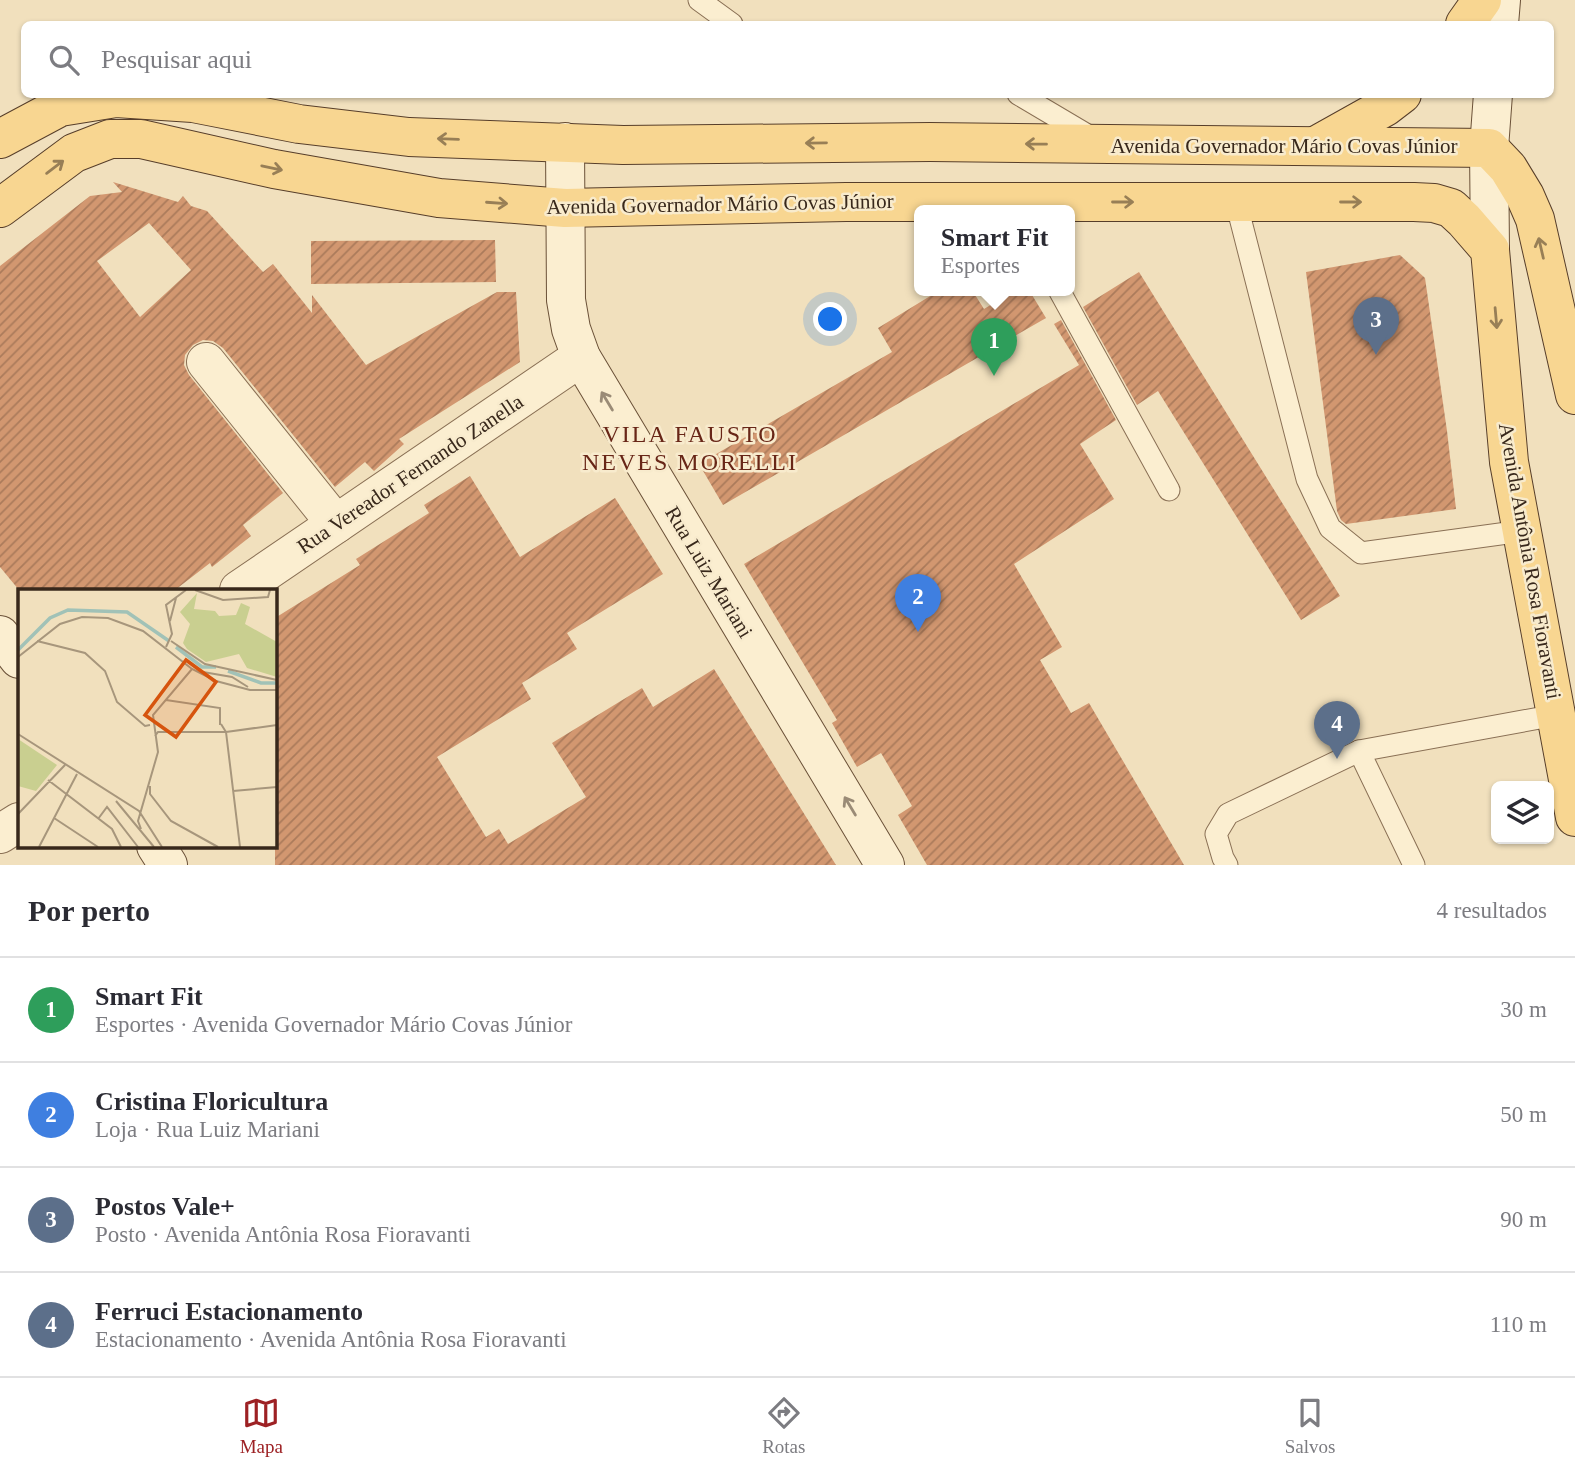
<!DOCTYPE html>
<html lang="pt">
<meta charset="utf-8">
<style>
:root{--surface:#fff;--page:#f7f7f7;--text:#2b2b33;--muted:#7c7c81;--line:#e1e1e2;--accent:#9d2124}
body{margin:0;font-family:Georgia,serif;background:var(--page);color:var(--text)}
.controls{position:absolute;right:21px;bottom:21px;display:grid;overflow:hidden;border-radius:10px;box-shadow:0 2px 5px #0004}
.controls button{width:63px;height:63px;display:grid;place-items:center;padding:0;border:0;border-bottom:2px solid var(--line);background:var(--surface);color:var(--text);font:35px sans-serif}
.you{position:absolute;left:831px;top:320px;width:24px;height:24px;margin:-18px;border:5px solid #fff;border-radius:50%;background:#1a73e8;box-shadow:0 0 0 10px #1a73e833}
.badge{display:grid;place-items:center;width:46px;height:46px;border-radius:50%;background:var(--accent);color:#fff;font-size:23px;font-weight:700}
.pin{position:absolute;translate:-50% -58px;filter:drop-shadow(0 2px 4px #0008)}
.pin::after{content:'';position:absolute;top:37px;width:24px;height:21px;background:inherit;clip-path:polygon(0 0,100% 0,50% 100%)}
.popup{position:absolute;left:914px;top:205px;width:161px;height:91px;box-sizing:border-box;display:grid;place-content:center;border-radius:10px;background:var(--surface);filter:drop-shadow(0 2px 5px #0005);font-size:23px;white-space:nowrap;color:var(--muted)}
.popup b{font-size:26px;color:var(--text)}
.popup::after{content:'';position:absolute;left:50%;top:100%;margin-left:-14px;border:14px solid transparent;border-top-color:var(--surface)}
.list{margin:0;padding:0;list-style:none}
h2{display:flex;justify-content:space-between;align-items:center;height:91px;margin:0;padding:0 28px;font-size:30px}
h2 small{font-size:23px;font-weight:400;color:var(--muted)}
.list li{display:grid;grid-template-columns:46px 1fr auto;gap:21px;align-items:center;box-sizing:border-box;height:105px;padding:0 28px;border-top:2px solid var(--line)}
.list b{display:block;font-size:26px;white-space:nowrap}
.list p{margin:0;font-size:23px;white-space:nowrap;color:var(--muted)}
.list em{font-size:23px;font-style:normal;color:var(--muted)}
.icon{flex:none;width:38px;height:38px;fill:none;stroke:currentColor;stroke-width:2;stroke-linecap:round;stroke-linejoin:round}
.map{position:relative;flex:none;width:1575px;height:865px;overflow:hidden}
.search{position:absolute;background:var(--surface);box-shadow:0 2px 5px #0004;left:21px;right:21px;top:21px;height:77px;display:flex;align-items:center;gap:18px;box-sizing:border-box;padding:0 24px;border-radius:10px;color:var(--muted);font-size:26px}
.sheet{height:511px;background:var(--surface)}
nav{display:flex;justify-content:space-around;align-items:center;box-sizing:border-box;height:98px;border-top:2px solid var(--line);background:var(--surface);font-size:19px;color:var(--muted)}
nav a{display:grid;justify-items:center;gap:4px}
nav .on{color:var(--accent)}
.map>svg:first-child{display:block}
.building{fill:url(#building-hatch);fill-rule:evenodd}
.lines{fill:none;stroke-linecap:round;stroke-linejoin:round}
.lane-casing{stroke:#8a7055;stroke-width:23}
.street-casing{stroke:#8a7055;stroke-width:40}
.secondary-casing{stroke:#6b5138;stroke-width:40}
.primary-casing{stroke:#573e2a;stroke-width:40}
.lane{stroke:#fbeed0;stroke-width:21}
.street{stroke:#fbeed0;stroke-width:38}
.secondary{stroke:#fbeed0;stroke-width:38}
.primary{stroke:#f8d691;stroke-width:38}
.oneway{stroke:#987f56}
.oneway2{stroke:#9a8b76}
.labels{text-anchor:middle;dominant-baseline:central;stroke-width:5;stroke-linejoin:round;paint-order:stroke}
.street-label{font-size:21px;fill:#38281b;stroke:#f8ebcd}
.quarter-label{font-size:24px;letter-spacing:2px;fill:#682617;stroke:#f8ebcd}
.inset-river{fill:none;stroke:#a1c2b7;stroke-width:3.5}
.inset-road{fill:none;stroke:#a7967c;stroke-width:2}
.view{fill:#d6540e;fill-opacity:0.15;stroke:#d6540e;stroke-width:3.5}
.inset-edge{fill:none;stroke:#38281b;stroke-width:3.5}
</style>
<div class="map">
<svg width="1575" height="865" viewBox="0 0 1575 865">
<defs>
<pattern id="building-hatch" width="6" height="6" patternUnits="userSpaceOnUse" patternTransform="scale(1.75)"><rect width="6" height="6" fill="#d29770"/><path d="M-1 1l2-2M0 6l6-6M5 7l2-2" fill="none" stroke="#ab7b5b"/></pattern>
</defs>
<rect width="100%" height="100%" fill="#f1e0bd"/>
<g class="building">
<path d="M113 182 178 202 183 196 191 206 207 211 263 272 273 264 312 313V295L366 365 497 292H516L520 362 399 439 404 444 374 471 365 462 335 487 223 348 213 341 203 340 193 345 185 355 184 365 189 375 283 493 243 525 251 536 212 567 210 563 175 590H19L0 567V266L90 196 122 192ZM149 223 191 270 140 317 97 261Z"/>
<polygon points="495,240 496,282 311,284 311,241"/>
<polygon points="1400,255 1425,278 1447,431 1456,509 1346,524 1341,520 1337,511 1306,272"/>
<polygon points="1139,272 1340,596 1301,620 1158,391 1137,405 1083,307"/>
<polygon points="940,290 972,290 984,309 1015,290 1029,290 1046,318 723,505 699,464 892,352 878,328"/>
<polygon points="1061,320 1116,420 1080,444 1114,499 1014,564 1062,647 1040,660 1071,713 1089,703 1184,865 927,865 898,815 912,806 881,753 857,767 832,723 837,720 744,564 1079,365 1054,324"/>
<polygon points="470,476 520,557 615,498 663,574 567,633 577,649 522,683 531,699 437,757 486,837 499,829 508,844 586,797 552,743 642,688 653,707 714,669 836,865 275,865 275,618 360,565 356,559 429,513 424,505"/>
</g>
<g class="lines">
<defs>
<g id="lane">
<polyline points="699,0 732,24"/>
<polyline points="1018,94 1094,139"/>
<polyline points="1236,202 1307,479 1330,528 1361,553 1522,531"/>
<polyline points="1059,290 1169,490"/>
<polyline points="1359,751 1414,865"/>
<polyline points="1227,865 1223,858 1216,834 1228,814 1359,751 1556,715"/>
</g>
<g id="street">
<polyline points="206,362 336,524"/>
<polyline points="239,590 581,357"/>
<polyline points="0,834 19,822"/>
</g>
<g id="secondary">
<polyline points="1499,24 1501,0"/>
<polyline points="565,142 566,300 571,329 581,357 885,865"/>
<polyline points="1490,250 1489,148 1493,94"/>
<polyline points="0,635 19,659"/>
<polyline points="156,846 168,865"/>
</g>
<g id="primary">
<polyline points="1465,24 1482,0"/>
<polyline points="0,139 60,107 116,98 193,103 299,124 409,137 623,145 930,142 1489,148 1508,168 1525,196 1535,219 1575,395"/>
<polyline points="1317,145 1385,107 1402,94"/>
<polyline points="0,208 74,153 110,139 141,139 274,169 439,198 565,208 846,202 1414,202 1434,203 1451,208 1464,220 1490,250 1509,462 1575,817"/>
</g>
</defs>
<use href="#lane" class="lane-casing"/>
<use href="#street" class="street-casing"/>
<use href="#secondary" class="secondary-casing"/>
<use href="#primary" class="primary-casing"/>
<use href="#lane" class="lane"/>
<use href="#street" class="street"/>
<use href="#secondary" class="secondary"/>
<use href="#primary" class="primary"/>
</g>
<defs><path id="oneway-shaft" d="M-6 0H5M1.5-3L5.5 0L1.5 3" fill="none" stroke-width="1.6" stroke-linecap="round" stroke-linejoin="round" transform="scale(1.75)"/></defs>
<g class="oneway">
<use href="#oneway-shaft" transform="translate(448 139) rotate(-178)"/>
<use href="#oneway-shaft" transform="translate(816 143) rotate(179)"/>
<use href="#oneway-shaft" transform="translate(1036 144) rotate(-179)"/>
<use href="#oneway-shaft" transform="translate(55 167) rotate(-37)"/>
<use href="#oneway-shaft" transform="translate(272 168) rotate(12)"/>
<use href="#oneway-shaft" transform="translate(1123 202)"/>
<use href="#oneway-shaft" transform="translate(1351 202)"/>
<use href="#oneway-shaft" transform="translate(497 203) rotate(4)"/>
<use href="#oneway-shaft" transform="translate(1541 248) rotate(-103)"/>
<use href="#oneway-shaft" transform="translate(1496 318) rotate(85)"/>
</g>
<g class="oneway2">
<use href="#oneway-shaft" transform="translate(607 401) rotate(-121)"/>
<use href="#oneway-shaft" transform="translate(850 806) rotate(-121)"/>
</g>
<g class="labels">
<g class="street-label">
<text x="1284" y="146">Avenida Governador Mário Covas Júnior</text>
<text transform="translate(720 204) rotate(-1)">Avenida Governador Mário Covas Júnior</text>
<text transform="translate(410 474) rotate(-34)">Rua Vereador Fernando Zanella</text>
<text transform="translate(1530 561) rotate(80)">Avenida Antônia Rosa Fioravanti</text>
<text transform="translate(709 572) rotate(59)">Rua Luiz Mariani</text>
</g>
<g class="quarter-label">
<text x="690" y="434">VILA FAUSTO<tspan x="690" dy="28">NEVES MORELLI</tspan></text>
</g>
</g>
<g transform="translate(18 589)">
<rect width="259" height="259" fill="#f1e0bd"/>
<path d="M179 4 176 20 197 22 201 27 218 26 223 14 232 18 227 35 259 53V88L229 79 221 65 188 73 169 60 165 54 172 35 162 23Z" fill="#c9cf90"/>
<path d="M0 150 39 176 18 202 0 197Z" fill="#c9cf90"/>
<path class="inset-river" d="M158 58 184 78H198M0 61 32 29 50 21 109 23 151 52M210 82 243 94H259"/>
<path class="inset-road" d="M177 1 205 11 250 8 252 1M152 32 158 9M19 52 67 64 87 82 99 113 127 137 132 136M153 52 187 75 259 91M148 58 154 45 148 16 168 1M0 68 42 35 64 28 90 29 125 42 174 80 198 92 232 101H259M185 83 214 88 230 98M148 111 202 119V136M203 135 208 143 222 258M0 145 121 222 144 258M137 147 140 143H208L259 136M30 191 94 240 103 258M132 197V205L153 232 200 258M215 202 259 198M98 212 136 258M0 225 47 176M36 229 80 258M80 230 89 218 120 258M123 240 120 232 140 163 135 126 174 80M21 258 59 185"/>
<path class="view" d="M168 71 198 93 158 148 127 126Z"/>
<rect width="259" height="259" class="inset-edge"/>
</g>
</svg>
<div class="controls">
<button><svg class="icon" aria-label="layers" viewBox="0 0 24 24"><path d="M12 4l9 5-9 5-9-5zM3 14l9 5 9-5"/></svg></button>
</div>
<div class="you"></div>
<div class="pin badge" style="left:994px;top:376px;background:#2e9e5b">1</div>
<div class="popup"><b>Smart Fit</b>Esportes</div>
<div class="pin badge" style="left:918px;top:632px;background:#3f7fe0">2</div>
<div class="pin badge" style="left:1376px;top:355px;background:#5c6f8a">3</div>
<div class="pin badge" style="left:1337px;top:759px;background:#5c6f8a">4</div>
<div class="search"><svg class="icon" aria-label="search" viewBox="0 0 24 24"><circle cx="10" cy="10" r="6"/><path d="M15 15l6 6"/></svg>Pesquisar aqui</div>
</div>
<section class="sheet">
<h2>Por perto<small>4 resultados</small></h2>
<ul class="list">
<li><span class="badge" style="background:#2e9e5b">1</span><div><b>Smart Fit</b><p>Esportes · Avenida Governador Mário Covas Júnior</p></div><em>30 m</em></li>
<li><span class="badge" style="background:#3f7fe0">2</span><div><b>Cristina Floricultura</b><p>Loja · Rua Luiz Mariani</p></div><em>50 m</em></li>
<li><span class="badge" style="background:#5c6f8a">3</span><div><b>Postos Vale+</b><p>Posto · Avenida Antônia Rosa Fioravanti</p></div><em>90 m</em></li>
<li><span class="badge" style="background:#5c6f8a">4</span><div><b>Ferruci Estacionamento</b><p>Estacionamento · Avenida Antônia Rosa Fioravanti</p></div><em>110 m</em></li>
</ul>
</section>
<nav>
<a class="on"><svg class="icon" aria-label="map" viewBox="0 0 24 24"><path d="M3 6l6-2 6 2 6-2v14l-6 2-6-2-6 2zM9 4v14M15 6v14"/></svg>Mapa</a>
<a><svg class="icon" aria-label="directions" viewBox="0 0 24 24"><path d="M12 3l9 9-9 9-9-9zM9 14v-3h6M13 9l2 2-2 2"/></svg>Rotas</a>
<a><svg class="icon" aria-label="saved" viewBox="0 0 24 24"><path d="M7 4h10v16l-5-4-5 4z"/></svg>Salvos</a>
</nav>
